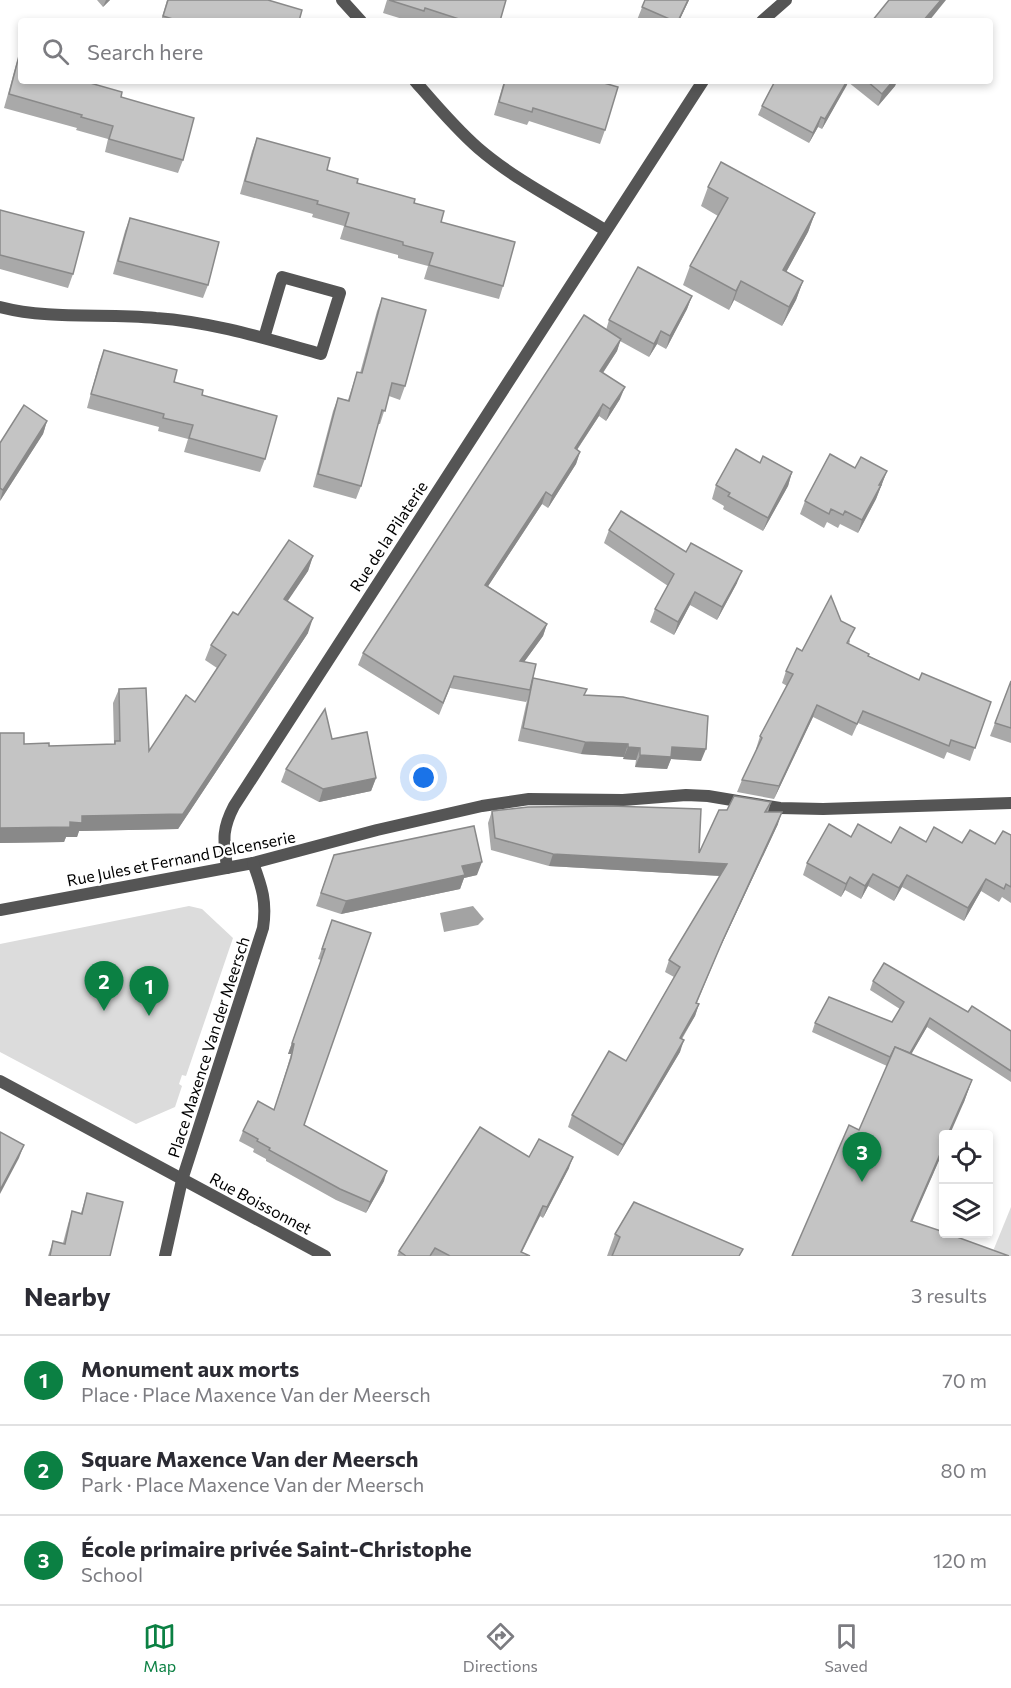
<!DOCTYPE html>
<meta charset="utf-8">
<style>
:root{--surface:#fff;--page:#f2f2f3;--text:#2b2b33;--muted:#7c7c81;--line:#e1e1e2;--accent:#0b8043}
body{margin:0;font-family:Commissioner,sans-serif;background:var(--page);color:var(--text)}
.controls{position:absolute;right:18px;bottom:18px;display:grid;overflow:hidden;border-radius:6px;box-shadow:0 3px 9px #0003}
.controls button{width:54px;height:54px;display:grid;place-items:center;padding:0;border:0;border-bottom:2px solid var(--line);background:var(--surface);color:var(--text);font:30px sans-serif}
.you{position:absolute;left:424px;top:778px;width:21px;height:21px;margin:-15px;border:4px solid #fff;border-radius:50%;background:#1a73e8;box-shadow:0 0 0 9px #1a73e833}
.badge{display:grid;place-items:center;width:39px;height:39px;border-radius:50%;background:var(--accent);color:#fff;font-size:20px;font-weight:700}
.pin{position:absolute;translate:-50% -50px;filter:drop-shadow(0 2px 3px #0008)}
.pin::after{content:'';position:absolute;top:32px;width:21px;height:18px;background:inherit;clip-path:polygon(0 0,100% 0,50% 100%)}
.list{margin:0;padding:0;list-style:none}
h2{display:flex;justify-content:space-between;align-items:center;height:78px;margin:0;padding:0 24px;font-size:26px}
h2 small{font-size:20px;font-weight:400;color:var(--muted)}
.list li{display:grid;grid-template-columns:39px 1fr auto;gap:18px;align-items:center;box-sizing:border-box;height:90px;padding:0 24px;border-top:2px solid var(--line)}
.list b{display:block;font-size:22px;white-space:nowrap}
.list p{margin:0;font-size:20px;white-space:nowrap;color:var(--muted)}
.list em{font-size:20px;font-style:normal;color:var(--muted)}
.icon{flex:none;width:33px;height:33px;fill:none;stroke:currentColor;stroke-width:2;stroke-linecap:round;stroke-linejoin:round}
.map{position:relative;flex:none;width:1011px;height:1256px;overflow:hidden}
.search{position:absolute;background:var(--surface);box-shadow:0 3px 9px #0003;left:18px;right:18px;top:18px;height:66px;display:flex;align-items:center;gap:15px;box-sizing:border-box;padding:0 21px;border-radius:6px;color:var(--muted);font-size:22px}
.sheet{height:348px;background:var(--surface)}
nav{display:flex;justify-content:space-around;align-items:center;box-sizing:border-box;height:84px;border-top:2px solid var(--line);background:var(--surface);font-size:16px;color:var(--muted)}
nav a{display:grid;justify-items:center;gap:3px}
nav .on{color:var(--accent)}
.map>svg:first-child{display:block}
.green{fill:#dcdcdc}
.water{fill:#a3a3a3}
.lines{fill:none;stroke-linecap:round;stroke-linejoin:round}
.minor{stroke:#555;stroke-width:12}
.wall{fill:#a9a9a9}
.shaded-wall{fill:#898989}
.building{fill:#c4c4c4;stroke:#898989;stroke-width:1.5}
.labels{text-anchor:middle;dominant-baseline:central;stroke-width:5;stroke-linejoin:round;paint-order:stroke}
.street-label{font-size:16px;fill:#000;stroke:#fff}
</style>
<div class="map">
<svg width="1011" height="1256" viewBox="0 0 1011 1256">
<rect width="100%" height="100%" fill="#fff"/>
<g class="green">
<polygon points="189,906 202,909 233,938 186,1076 182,1075 179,1084 182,1086 175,1107 136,1124 0,1052 0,944"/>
<polygon points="1011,1207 1011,1256 991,1256"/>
</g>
<polygon class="water" points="473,906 484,919 478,925 444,932 440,913"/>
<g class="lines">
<g class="minor">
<polyline points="342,0 361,21"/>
<polyline points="762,21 786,0"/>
<path d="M415 81C435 104 455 128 478 148 515 180 563 204 605 230"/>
<path d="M0 307C50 320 104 313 156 318 213 322 267 339 321 354L340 293 282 277 264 338"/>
<path d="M227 868C224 841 221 831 234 806L703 81"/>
<polyline points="0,910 253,863 377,830 482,806 529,799 623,800 686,795 708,796 780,808 823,809 1011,803"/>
<polyline points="0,1081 325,1256"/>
<path d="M165 1256 182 1180 263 928C267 902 262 887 253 863"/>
</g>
</g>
<g class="wall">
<polygon points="97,0 110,0 103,7"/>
<polygon points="167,0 268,0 299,21 161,21"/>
<polygon points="387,0 506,0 500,21 409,21 383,13"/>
<polygon points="645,0 689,0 679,21 639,21 637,20"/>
<polygon points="20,52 121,97 183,160 178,173 105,152 108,139 76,130 77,128 4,108 16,65"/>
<polygon points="504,81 597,81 605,130 600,144 529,121 527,125 494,115"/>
<polygon points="775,81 897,81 895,86 878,106 848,82 822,129 818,127 809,143 758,115 762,106"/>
<polygon points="257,138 357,183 414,203 441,222 503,286 499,299 424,279 428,266 398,258 398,255 340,239 344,226 312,217 313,214 240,194 252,151"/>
<polygon points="708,187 815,213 808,232 786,272 803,281 796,300 782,326 734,300 729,310 683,285 690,266 718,216 701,206"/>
<polygon points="0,210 73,274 68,288 0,269"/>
<polygon points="130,218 208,285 203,298 113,274 125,231"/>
<polygon points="692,296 687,309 666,349 657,344 649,357 620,341 617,351 603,373 620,399 606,421 599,416 577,450 580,452 576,464 548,508 542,504 488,586 547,624 543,636 524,662 533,680 585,695 701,761 671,759 667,769 635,767 636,760 623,759 624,757 581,754 518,741 527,700 526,702 450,688 439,715 358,665 363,653 606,330 609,320"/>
<polygon points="382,298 405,386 400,400 389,396 380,424 378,424 361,486 356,499 313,487 333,411 338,398 348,400 357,372 360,373 377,311"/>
<polygon points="104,350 202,395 265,459 260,472 184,452 188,439 158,431 159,427 87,408 99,363"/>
<polygon points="47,421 43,434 0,501 0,443"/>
<polygon points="855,468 887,471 876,499 858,533 840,524 838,528 827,522 824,528 800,514 805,501"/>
<polygon points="792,472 788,486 763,531 723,509 724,506 712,499 716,485"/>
<polygon points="609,530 737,583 717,620 690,605 674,635 650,622 655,609 668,586 604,543"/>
<polygon points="313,556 308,571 287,601 308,633 178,829 79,831 77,837 66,837 64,842 0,843 0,733 24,744 49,746 114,744 113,703 119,689 149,751 195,702 217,668 205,660 211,645 238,615"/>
<polygon points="841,621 850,641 849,644 869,654 869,656 919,680 991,702 970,761 947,752 944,759 858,723 852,736 813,717 774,799 737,792 742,780 757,749 756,749 760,736 787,686 782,683 786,671 802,651"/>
<polygon points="1011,681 1011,743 990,736"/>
<polygon points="332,739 376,778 371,791 319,802 281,782 286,769"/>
<polygon points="771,802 768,812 778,824 718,952 697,1003 699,1004 695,1016 682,1039 680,1052 618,1156 568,1127 572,1115 626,1061 674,977 665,972 669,960 720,876 549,866 491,850 488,823 492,811 699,853 727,810"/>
<polygon points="1011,835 1011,903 1002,897 999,902 981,891 964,921 902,887 894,901 868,886 861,899 845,890 841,897 803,875 807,863 851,837 891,843 926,842 995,844"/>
<polygon points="334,855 477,875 464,878 460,889 341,914 316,906"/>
<polygon points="332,920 304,1125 384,1181 366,1213 336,1200 266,1161 266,1159 253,1152 254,1149 239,1141 243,1131 274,1110 287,1068 291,1054 288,1054 321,960 318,959"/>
<polygon points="873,981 968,1012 1011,1031 1011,1082 927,1027 911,1054 972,1080 964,1102 944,1134 944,1149 912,1221 792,1256 859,1130 887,1066 812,1032 815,1023 892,1022 900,1009 870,990"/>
<polygon points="529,1157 569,1168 543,1218 540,1216 522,1252 530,1256 397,1256 399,1251"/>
<polygon points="87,1193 110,1256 48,1256 53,1241 63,1243 68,1224 72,1211 81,1213"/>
<polygon points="615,1234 740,1256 607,1256"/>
</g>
<g class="shaded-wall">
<polygon points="106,0 110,0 103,7"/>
<polygon points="688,0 689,0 679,21 678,21"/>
<polygon points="941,0 946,0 929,21 923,21"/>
<polygon points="847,81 848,81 847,85 822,129 825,119"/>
<polygon points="893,81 897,81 895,86 878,106 882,94"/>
<polygon points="821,117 818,127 809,143 813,133"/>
<polygon points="815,213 808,232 777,289 783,270"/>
<polygon points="741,281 734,300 729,310 736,291"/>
<polygon points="803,281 796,300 782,326 789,307"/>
<polygon points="692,296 687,309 666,349 670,336"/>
<polygon points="661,331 657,344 649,357 654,344"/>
<polygon points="621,339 617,351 596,383 600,371"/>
<polygon points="625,387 620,399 606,421 610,409"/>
<polygon points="603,404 599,416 570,460 575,448"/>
<polygon points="47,421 43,434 0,501 3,490"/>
<polygon points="580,452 576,464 548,508 552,496"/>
<polygon points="887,471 876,499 858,533 862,520"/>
<polygon points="792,472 788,486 763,531 768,518"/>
<polygon points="546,492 542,504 481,597 485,585"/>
<polygon points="313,556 308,571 279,614 284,599"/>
<polygon points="742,571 737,583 717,620 722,607"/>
<polygon points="695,592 690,605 674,635 678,622"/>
<polygon points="313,618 308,633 178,829 79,831 77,837 66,837 64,842 0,843 0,828 70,822 82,816"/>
<polygon points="547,624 543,636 516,673 520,661"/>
<polygon points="817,705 813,717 774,799 779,786"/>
<polygon points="585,742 628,744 624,757 581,754"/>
<polygon points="628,747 640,748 636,760 623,759"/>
<polygon points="672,747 706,749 701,761 671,759 667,769 635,767 640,755"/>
<polygon points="376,778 371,791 319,802 323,789"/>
<polygon points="782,812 778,824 718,952 692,1015 723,940"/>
<polygon points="553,854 727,864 722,876 549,866"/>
<polygon points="482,862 477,875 464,878 460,889 341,914 346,901 462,866"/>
<polygon points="873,874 868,886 861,899 865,886"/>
<polygon points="907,875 902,887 894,901 899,888"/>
<polygon points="850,877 845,890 841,897 846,884"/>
<polygon points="986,879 981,891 964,921 968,908"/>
<polygon points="699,1004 695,1016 675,1049 680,1038"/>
<polygon points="930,1018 927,1027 901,1072 904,1063"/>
<polygon points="684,1040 680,1052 618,1156 623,1145"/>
<polygon points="292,1043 294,1044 291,1054 288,1054"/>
<polygon points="972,1080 964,1102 950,1134 948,1134"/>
<polygon points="24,1145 19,1158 0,1194 0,1190"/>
<polygon points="944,1145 944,1149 903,1243 911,1221"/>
<polygon points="573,1157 569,1168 543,1218 547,1207"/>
<polygon points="387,1171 384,1181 366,1213 370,1202"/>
<polygon points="543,1206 540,1216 519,1256"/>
</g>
<g class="building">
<polygon points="168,0 268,0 302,10 299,21 179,21 163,16"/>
<polygon points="389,0 506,0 500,21 465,21 425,8 424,11"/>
<polygon points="645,0 688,0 678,21 674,21 642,7"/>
<polygon points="889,0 941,0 923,21 872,21"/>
<polygon points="20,52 21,81 90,81 90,83 122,92 121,97 194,118 183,160 109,139 113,126 81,117 82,115 9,94"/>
<polygon points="505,81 597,81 618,87 605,130 533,108 532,112 499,102"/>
<polygon points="775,81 847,81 825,119 821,117 813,133 762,106"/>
<polygon points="867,81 893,81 882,94"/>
<polygon points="257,138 330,158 327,170 358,179 357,183 415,199 414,203 444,211 441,222 515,242 503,286 429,265 433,253 403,245 403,242 345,226 349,213 317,204 318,201 245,181"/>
<polygon points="721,162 815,213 783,270 803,281 789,307 741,281 736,291 690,266 728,198 708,187"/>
<polygon points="0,210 84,232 73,274 0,255"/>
<polygon points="130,218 219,242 208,285 118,261"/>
<polygon points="638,267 692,296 670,336 661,331 654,344 609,320"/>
<polygon points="382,298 426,310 405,386 392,383 385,411 382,410 361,486 318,474 338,398 349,401 357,372 362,373"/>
<polygon points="584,315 621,339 600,371 625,387 610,409 603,404 575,448 580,452 552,496 546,492 485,585 547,624 520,661 536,664 530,690 454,676 443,703 363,653"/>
<polygon points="104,350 177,370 174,382 203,390 202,395 277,416 265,459 189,438 193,425 163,418 164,414 91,394"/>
<polygon points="24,405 47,421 3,490 0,488 0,443"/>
<polygon points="736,449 760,463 763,456 792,472 768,518 728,496 730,493 716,485"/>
<polygon points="830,454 855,468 861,457 887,471 879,485 881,485 862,520 845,511 843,515 831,509 829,514 805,501"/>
<polygon points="621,511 686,552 691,543 742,571 722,607 695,592 678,622 655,609 674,574 609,530"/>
<polygon points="289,540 313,556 284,599 313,618 183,814 82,816 82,823 70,822 70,827 0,828 0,733 24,733 24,744 49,743 49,746 115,744 115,741 120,741 119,689 146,688 149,751 186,695 195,702 226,655 211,645 233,612 238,615"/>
<polygon points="831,596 841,621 855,628 847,643 869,654 868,656 919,680 922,673 991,702 975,748 951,740 949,746 863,711 857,724 817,705 779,786 742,780 762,738 760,736 793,674 786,671 797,648 802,651"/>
<polygon points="533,678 587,689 584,695 623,697 708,716 706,749 672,747 671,757 640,755 640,748 628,747 628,744 585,742 523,728"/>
<polygon points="1011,681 1011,728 995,723"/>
<polygon points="325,709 332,739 367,732 376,778 323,789 286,769"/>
<polygon points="734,796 771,802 765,812 782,812 723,940 696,1003 699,1004 680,1038 684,1040 623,1145 572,1115 609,1051 626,1061 680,967 669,960 727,864 553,854 495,838 492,811 528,807 611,806 701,809 699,853 719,810 727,810"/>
<polygon points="829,824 851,837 858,824 891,843 900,827 926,842 934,827 962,843 970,830 995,844 1003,831 1011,835 1011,887 1006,884 1004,889 986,879 968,908 907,875 899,888 873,874 865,886 850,877 846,884 807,863"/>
<polygon points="474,826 482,862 462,866 465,875 346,901 321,893 334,855"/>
<polygon points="332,920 371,933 304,1125 387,1171 370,1202 340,1189 269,1150 270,1148 257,1141 258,1139 243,1131 258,1101 274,1110 291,1058 294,1044 292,1043 325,949 322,949"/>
<polygon points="884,963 968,1012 972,1006 1011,1031 1011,1071 930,1018 910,1053 895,1047 890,1057 815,1023 829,997 892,1022 904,1002 873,981"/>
<polygon points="895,1047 972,1080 948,1134 944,1134 944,1145 911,1221 944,1232 944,1233 946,1233 1009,1256 792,1256 849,1125 859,1130"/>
<polygon points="480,1127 529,1157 539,1139 573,1157 547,1207 543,1206 521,1252 530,1256 450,1256 435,1248 430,1256 406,1256 399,1251"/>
<polygon points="0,1132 24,1145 0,1190"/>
<polygon points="87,1193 123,1202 110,1256 50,1256 53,1241 65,1244 72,1211 82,1214"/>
<polygon points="634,1202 743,1249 739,1256 612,1256 620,1237 615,1234"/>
</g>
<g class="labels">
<g class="street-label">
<text transform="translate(388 536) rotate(-57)">Rue de la Pilaterie</text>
<text transform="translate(181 858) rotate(-11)">Rue Jules et Fernand Delcenserie</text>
<text transform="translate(208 1047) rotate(-72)">Place Maxence Van der Meersch</text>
<text transform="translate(261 1203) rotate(28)">Rue Boissonnet</text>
</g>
</g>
</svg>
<div class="controls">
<button><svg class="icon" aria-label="locate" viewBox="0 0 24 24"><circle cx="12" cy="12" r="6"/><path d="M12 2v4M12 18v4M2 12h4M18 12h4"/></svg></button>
<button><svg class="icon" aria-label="layers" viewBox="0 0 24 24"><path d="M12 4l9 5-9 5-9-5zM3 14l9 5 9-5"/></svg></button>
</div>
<div class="you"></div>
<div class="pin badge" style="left:149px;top:1016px">1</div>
<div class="pin badge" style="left:104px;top:1011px">2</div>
<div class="pin badge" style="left:862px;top:1182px">3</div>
<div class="search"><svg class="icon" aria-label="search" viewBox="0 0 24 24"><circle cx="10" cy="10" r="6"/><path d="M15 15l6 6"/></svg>Search here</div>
</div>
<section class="sheet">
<h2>Nearby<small>3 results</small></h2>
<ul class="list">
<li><span class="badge">1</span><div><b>Monument aux morts</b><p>Place · Place Maxence Van der Meersch</p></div><em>70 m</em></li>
<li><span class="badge">2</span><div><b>Square Maxence Van der Meersch</b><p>Park · Place Maxence Van der Meersch</p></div><em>80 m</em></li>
<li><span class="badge">3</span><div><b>École primaire privée Saint-Christophe</b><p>School</p></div><em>120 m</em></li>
</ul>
</section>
<nav>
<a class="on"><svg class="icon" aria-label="map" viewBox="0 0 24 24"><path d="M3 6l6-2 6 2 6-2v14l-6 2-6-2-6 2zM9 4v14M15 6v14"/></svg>Map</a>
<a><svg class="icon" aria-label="directions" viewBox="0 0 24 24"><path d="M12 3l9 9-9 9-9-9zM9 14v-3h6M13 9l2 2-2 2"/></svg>Directions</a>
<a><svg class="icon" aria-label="saved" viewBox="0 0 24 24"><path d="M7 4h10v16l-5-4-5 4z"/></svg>Saved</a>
</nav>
